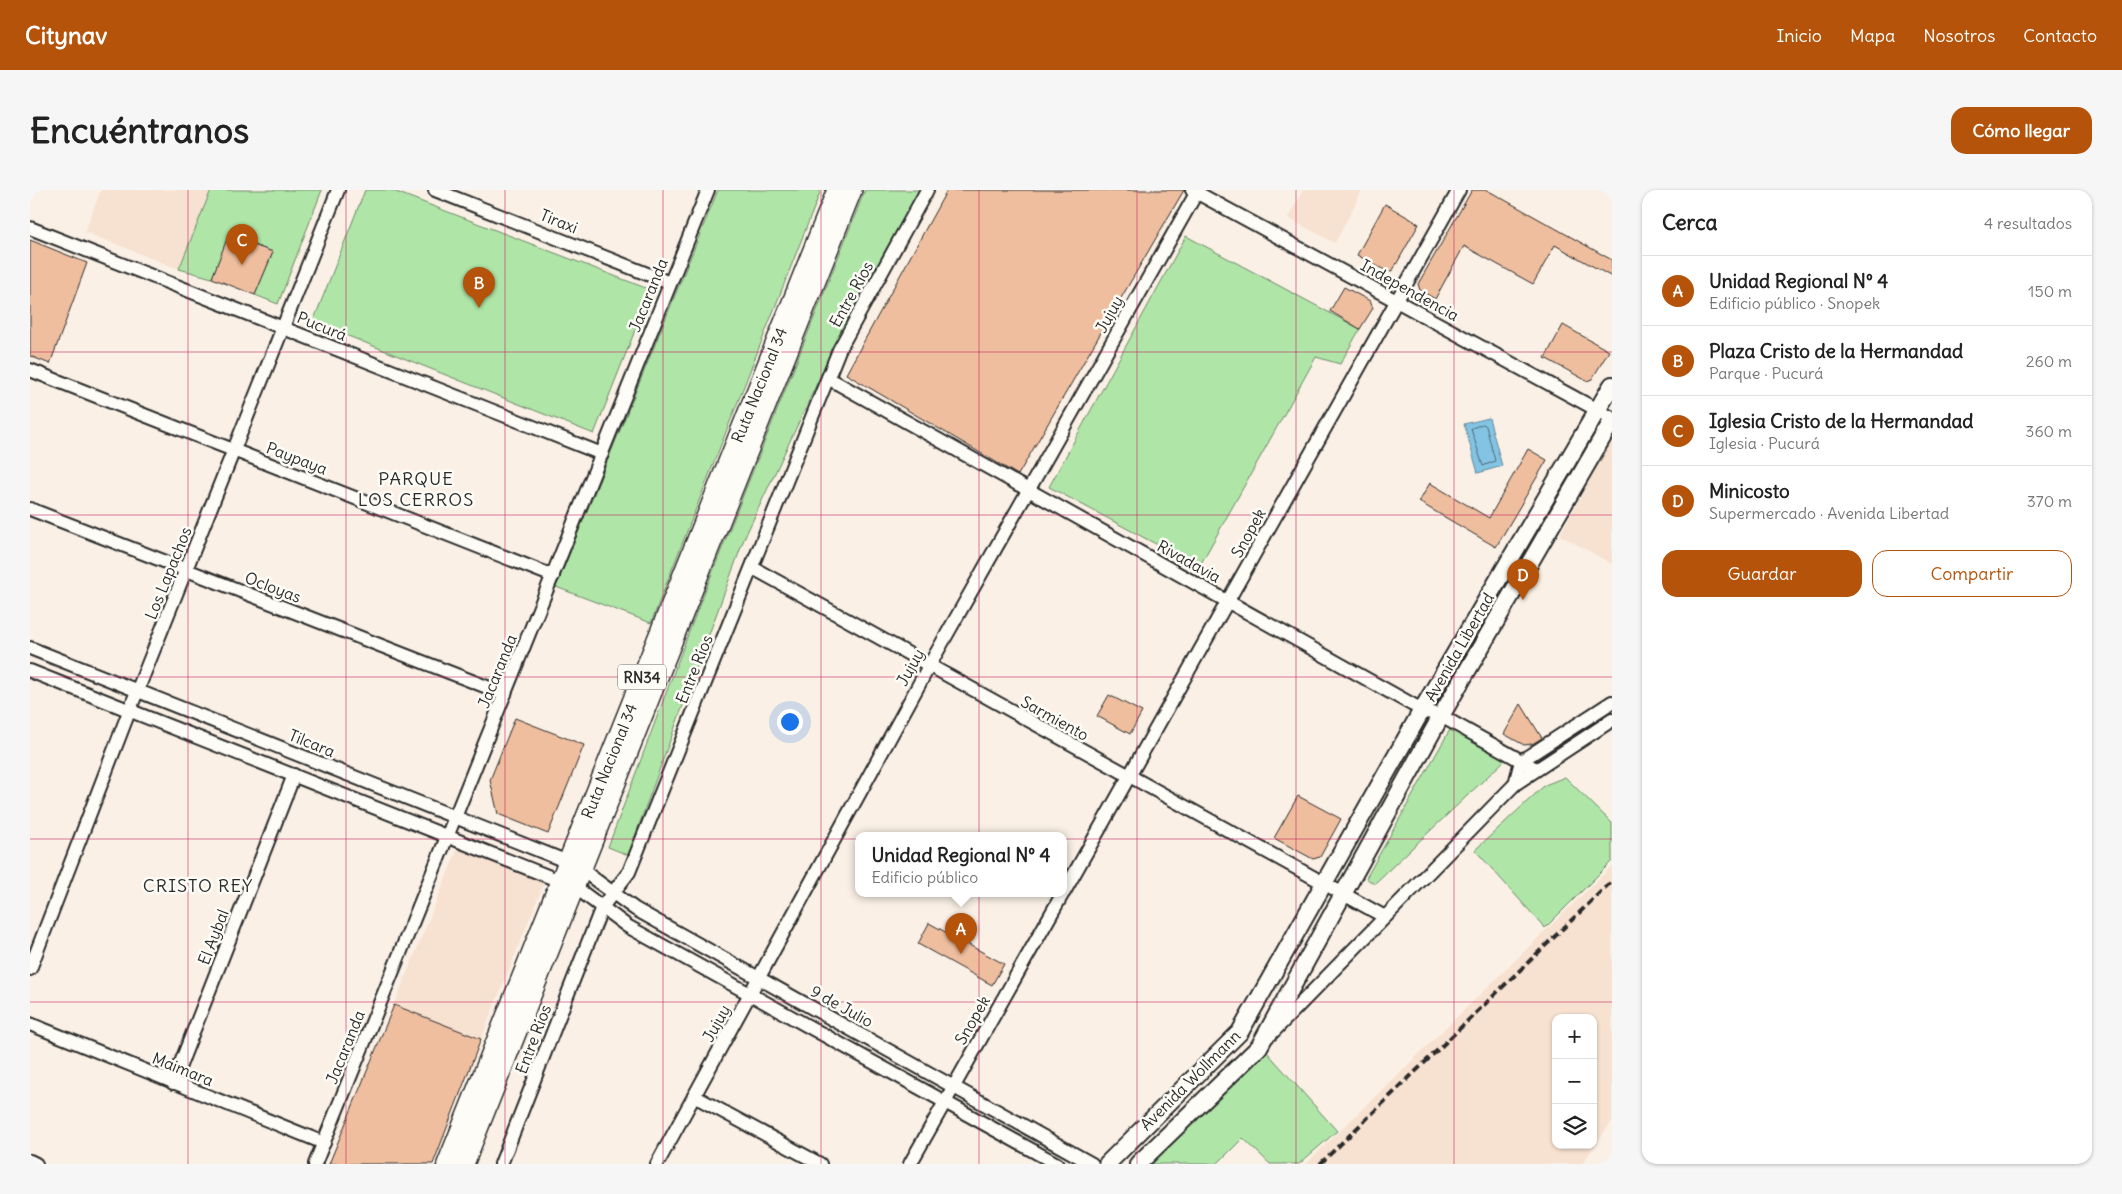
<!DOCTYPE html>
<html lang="es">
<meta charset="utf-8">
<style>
:root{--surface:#fff;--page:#f6f6f6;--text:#222;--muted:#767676;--line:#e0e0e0;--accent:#b45309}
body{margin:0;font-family:Delius,sans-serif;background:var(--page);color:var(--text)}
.controls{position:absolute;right:15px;bottom:15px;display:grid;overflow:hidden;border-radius:10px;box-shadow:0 1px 4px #0004}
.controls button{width:45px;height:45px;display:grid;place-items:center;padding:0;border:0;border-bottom:1px solid var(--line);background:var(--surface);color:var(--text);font:25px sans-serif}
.you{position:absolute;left:759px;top:531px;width:18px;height:18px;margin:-12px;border:4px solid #fff;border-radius:50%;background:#1a73e8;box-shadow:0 0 0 8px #1a73e833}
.badge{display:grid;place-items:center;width:32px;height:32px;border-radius:50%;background:var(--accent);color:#fff;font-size:16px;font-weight:700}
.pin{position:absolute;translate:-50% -41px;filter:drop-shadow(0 1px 2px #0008)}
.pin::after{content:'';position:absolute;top:26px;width:18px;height:15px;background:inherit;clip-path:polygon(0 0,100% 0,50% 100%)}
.popup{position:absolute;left:825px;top:642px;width:212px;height:65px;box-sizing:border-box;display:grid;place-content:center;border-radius:10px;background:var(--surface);filter:drop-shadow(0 1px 4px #0005);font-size:16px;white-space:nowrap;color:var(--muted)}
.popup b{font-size:19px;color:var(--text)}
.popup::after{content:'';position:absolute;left:50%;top:100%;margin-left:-10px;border:10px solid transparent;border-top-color:var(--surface)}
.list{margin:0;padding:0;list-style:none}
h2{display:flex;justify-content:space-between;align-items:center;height:65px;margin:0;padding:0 20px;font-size:21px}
h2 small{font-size:16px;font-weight:400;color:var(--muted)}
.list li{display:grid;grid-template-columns:32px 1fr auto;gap:15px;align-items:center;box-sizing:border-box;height:70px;padding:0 20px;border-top:1px solid var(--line)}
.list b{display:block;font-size:19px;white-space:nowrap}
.list p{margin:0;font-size:16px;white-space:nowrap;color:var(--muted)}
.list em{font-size:16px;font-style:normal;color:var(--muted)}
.actions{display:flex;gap:10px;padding:15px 20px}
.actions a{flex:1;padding:11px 0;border:1px solid var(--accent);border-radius:15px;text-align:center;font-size:18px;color:var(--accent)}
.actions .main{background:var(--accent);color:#fff}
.icon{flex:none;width:28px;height:28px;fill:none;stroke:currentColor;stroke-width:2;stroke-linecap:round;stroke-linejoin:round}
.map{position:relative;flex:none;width:1582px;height:974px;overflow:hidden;border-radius:15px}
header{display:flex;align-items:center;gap:30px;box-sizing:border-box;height:70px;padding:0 25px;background:var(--accent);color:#fff}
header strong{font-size:24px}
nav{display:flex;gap:28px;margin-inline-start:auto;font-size:18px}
.intro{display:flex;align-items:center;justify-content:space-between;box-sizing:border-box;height:120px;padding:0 30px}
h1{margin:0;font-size:35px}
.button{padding:12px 22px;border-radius:15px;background:var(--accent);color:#fff;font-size:18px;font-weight:700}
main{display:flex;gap:30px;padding:0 30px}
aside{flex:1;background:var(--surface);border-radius:15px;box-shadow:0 1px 4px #0004}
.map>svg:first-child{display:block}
.built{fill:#f7e1d0;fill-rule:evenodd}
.green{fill:#afe5a7;stroke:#6d8869}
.water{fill:#83c4e4;stroke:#60879a}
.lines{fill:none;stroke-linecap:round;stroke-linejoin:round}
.shore{stroke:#4e6875;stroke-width:1}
.building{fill:#efbe9f;stroke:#2b2b2b}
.minor-casing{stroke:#2b2b2b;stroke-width:16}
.major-casing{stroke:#2b2b2b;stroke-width:20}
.highway-casing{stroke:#2b2b2b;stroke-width:22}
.minor{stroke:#fdfcf7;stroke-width:12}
.major{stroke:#fdfcf7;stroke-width:16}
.highway{stroke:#fdfcf7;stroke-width:19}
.rail{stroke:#2b2b2b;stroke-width:4;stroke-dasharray:8 4;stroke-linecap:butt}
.grid{fill:none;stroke:#c2185b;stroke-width:1;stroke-opacity:0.55}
.labels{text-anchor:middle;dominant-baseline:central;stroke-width:5;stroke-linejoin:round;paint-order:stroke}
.shield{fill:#fdfcf7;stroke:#6a6a68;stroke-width:1}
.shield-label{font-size:15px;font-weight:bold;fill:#2b2b2b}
.street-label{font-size:16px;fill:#2b2b2b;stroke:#fdfcf7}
.neighbourhood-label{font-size:18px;letter-spacing:1px;fill:#2b2b2b;stroke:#fdfcf7}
</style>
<header>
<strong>Citynav</strong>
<nav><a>Inicio</a><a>Mapa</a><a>Nosotros</a><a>Contacto</a></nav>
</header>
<div class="intro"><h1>Encuéntranos</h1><a class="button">Cómo llegar</a></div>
<main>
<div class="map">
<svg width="1582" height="974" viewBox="0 0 1582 974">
<rect width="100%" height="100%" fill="#faf0e5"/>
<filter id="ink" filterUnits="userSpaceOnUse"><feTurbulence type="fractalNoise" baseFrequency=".02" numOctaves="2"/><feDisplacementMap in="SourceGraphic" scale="10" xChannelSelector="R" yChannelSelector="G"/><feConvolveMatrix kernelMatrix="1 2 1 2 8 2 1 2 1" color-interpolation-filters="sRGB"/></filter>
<g filter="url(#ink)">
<g class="built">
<polygon points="71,0 181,0 149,79 55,42"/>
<polygon points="1273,0 1332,0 1305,53 1258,28"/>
<polygon points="1582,249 1582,374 1530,345"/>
<polygon points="429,656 514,693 451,849 364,815"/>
<path d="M1582 676V931L1552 974H1276ZM1526 828H1563V955H1526Z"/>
</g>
<g class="green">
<polygon points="181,0 292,0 248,114 225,105 243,62 199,46 182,88 149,79"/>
<polygon points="335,0 361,0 621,100 564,244 283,132"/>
<polygon points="688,0 791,0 621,433 526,397"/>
<polygon points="835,0 889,0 805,155 714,349 598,665 578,657 665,426"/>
<polygon points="1156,46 1330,139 1310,174 1286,167 1169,377 1019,297"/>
<polygon points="1422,536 1475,570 1344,694 1336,688"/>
<polygon points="1535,587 1582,633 1582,671 1515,738 1445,660 1515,595"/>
<polygon points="1236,861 1307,941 1269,974 1240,974 1213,948 1187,974 1118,974"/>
</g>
<polygon class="water" points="1459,228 1472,276 1448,283 1434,234"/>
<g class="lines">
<polygon class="shore" points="1453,234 1456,236 1465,271 1453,276 1441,239"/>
</g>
<g class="building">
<polygon points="917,0 1154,0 988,285 816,184"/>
<polygon points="1442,0 1457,0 1582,70 1582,87 1525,55 1503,94 1434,56 1405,109 1390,100 1388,94"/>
<polygon points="1355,14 1389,34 1363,80 1358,82 1327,65"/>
<polygon points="198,46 243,62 225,105 182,88"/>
<polygon points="0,50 57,73 20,174 0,166"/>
<polygon points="1314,97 1340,111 1343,118 1330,139 1300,121"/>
<polygon points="1533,135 1579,161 1562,189 1557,191 1515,168"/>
<polygon points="1498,259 1517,270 1466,357 1389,312 1400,293 1459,328"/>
<polygon points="1079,505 1112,522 1100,544 1067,526"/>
<polygon points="1491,514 1512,548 1502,554 1494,555 1474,544"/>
<polygon points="485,528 554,555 518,644 468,624 460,590"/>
<polygon points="1268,606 1311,629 1290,667 1283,669 1244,648"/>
<polygon points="899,733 974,774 962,795 888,754"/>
<polygon points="364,815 451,849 403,974 299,974"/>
</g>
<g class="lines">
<defs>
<g id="minor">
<polyline points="405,0 640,93"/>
<polyline points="1162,0 1582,228"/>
<polyline points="0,38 572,264"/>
<polyline points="0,180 523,386"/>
<polyline points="798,188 1392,520 1411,526 1506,579"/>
<polyline points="0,319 475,504"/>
<polyline points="723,378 1355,727"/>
<polyline points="0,458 538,672 552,680 605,719 1062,974"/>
<polyline points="0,481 545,697 597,736 1027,974"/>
<polyline points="1485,594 1491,571 1582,512"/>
<polyline points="1034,702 1429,0"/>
<polyline points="0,779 100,519 308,0"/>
<polyline points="0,834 294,953"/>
<polyline points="1240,845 1485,594 1582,530"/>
<polyline points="143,893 264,585"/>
<polyline points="664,906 790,974"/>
<polyline points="0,971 6,974"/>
<polyline points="285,974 678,0"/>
<polyline points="471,974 572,717 599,682 809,160 897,0"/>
<polyline points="627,974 899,476 1168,0"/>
<polyline points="880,974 1033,703"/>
</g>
<g id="major">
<polyline points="1077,974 1210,842 1392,520 1582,195"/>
<polyline points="1108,974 1229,857 1411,526 1582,231"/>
</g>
<g id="highway">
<polyline points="417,974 807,0"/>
<polyline points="434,974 822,0"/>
</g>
</defs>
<use href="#minor" class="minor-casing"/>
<use href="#major" class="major-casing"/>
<use href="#highway" class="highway-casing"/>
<use href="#minor" class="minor"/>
<use href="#major" class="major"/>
<use href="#highway" class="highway"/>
<polyline class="rail" points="1290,974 1582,691"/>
</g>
</g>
<path class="grid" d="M158 0V974M316 0V974M475 0V974M633 0V974M791 0V974M949 0V974M1107 0V974M1266 0V974M1424 0V974M0 162H1582M0 325H1582M0 487H1582M0 649H1582M0 812H1582"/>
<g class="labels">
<rect class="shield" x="588" y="474.5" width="48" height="25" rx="4"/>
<g class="shield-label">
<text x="612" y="487">RN34</text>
</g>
<g class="street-label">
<text transform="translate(529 31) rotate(22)">Tiraxi</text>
<text transform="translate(1380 100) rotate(29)">Independencia</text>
<text transform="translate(821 104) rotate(-61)">Entre Ríos</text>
<text transform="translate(618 105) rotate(-68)">Jacaranda</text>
<text transform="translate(1079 124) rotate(-61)">Jujuy</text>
<text transform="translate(292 136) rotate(22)">Pucurá</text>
<text transform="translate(729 195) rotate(-68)">Ruta Nacional 34</text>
<text transform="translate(267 268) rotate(21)">Paypaya</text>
<text transform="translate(1218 343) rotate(-61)">Snopek</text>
<text transform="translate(1159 371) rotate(29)">Rivadavia</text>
<text transform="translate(138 383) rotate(-68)">Los Lapachos</text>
<text transform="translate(243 397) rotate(21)">Ocloyas</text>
<text transform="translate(1429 457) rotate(-60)">Avenida Libertad</text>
<text transform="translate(880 477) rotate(-61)">Jujuy</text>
<text transform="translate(664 479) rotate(-68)">Entre Ríos</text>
<text transform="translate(467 481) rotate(-68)">Jacaranda</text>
<text transform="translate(1025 528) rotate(29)">Sarmiento</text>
<text transform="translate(282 553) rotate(22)">Tilcara</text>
<text transform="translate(579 571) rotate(-68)">Ruta Nacional 34</text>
<text transform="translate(183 747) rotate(-69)">El Aybal</text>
<text transform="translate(812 816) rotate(29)">9 de Julio</text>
<text transform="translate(942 830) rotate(-60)">Snopek</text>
<text transform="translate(686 833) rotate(-61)">Jujuy</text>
<text transform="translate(503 849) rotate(-69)">Entre Ríos</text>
<text transform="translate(315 857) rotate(-68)">Jacaranda</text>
<text transform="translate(153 879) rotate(22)">Maimara</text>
<text transform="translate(1160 890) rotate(-45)">Avenida Wollmann</text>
</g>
<g class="neighbourhood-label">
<text x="386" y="288">PARQUE<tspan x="386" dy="21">LOS CERROS</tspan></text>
<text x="168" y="695">CRISTO REY</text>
</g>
</g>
</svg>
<div class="controls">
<button>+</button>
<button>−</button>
<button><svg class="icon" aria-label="layers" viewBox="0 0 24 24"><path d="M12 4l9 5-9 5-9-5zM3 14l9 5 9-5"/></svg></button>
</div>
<div class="you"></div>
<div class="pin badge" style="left:931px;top:764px">A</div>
<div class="popup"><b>Unidad Regional Nº 4</b>Edificio público</div>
<div class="pin badge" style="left:449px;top:118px">B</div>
<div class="pin badge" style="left:212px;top:75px">C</div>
<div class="pin badge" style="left:1493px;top:410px">D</div>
</div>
<aside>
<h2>Cerca<small>4 resultados</small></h2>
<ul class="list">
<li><span class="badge">A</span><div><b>Unidad Regional Nº 4</b><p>Edificio público · Snopek</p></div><em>150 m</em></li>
<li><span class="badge">B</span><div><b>Plaza Cristo de la Hermandad</b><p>Parque · Pucurá</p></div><em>260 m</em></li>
<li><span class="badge">C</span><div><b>Iglesia Cristo de la Hermandad</b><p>Iglesia · Pucurá</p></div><em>360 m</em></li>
<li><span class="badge">D</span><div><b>Minicosto</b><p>Supermercado · Avenida Libertad</p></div><em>370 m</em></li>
</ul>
<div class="actions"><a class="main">Guardar</a><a>Compartir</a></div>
</aside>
</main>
